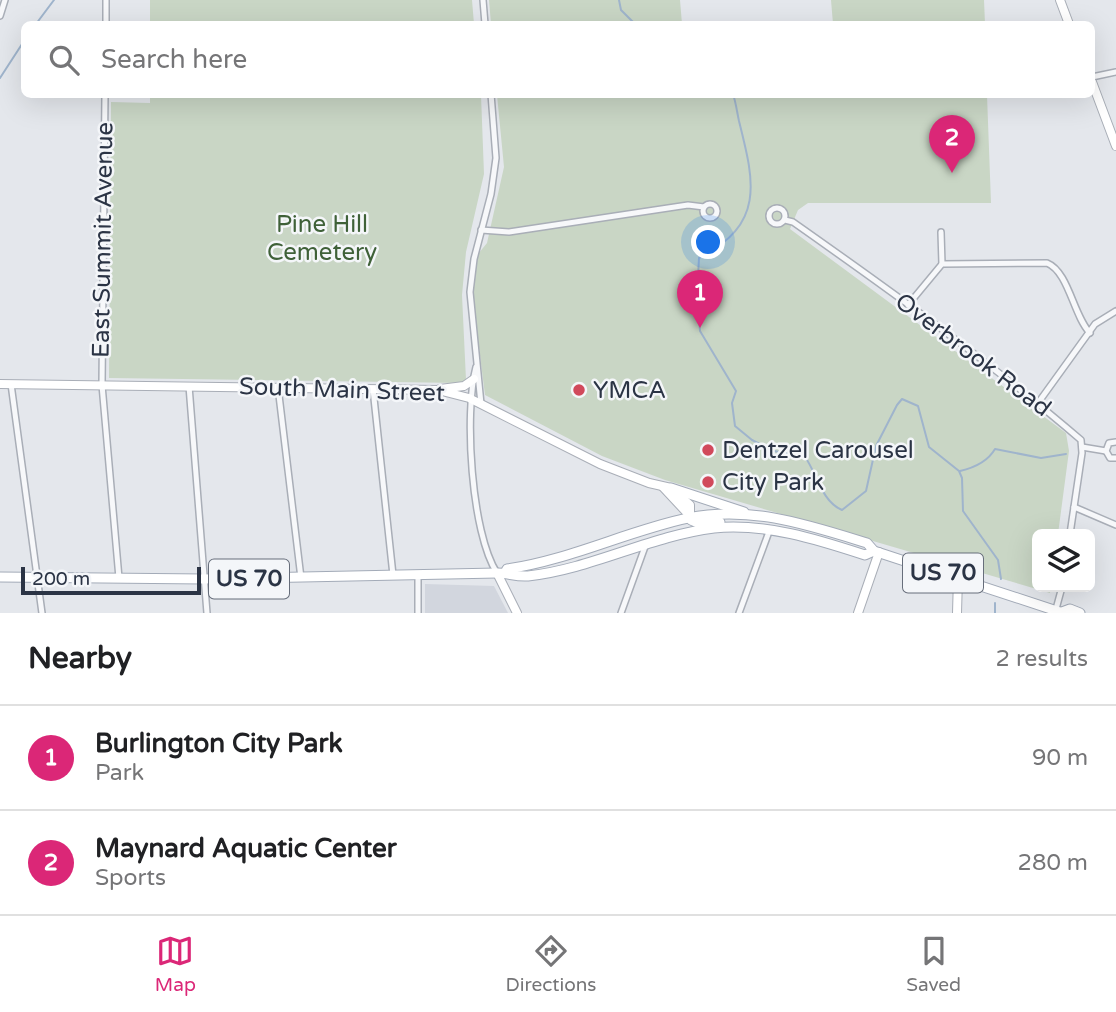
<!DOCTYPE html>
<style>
:root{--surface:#fff;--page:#f2f2f2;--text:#202124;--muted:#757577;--line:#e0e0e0;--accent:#db2777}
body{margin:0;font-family:"Varela Round",sans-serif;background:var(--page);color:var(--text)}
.controls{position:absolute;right:21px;bottom:21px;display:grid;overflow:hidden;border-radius:10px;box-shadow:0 7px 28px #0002}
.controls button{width:63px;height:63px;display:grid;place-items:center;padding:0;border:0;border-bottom:2px solid var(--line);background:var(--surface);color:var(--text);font:35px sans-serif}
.scale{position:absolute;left:21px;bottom:18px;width:180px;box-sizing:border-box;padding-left:7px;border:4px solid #2b3445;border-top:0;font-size:19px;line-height:24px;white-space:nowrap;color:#2b3445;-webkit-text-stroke:5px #f4f6f9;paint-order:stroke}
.you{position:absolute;left:709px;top:243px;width:24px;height:24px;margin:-18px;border:5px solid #fff;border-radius:50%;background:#1a73e8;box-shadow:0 0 0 10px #1a73e833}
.badge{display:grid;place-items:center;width:46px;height:46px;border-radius:50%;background:var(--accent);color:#fff;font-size:23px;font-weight:700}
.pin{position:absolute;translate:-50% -58px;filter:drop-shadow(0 2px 4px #0008)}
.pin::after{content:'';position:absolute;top:37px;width:24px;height:21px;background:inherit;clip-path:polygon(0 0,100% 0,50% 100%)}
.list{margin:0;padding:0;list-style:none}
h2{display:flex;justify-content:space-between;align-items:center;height:91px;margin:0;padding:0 28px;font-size:30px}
h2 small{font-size:23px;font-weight:400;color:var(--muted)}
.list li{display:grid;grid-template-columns:46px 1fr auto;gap:21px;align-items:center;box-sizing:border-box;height:105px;padding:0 28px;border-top:2px solid var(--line)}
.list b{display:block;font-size:26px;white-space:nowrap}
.list p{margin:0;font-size:23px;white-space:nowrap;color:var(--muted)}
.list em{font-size:23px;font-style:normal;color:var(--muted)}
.icon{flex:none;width:38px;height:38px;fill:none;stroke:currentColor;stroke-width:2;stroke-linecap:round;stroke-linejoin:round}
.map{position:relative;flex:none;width:1116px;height:613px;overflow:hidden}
.search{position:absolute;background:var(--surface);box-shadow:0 7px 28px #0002;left:21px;right:21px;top:21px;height:77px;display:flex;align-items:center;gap:18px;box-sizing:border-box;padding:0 24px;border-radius:10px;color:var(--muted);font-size:26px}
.sheet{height:301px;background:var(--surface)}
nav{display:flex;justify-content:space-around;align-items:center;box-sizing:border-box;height:98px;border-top:2px solid var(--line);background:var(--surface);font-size:19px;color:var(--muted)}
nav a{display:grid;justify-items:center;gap:4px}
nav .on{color:var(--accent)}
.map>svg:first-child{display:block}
.built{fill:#d2d6de}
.green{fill:#c9d6c5}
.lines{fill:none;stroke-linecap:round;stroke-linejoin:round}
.stream{stroke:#9fb4cc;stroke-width:2}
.street-casing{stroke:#a9aeb7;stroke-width:8}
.secondary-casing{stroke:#a9aeb7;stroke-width:10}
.primary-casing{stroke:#a3abb8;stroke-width:11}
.street{stroke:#f7f8fa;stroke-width:5}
.secondary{stroke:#fff;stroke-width:8}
.primary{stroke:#fff;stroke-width:9}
.poi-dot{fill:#d1495b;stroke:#f4f6f9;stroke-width:2.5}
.labels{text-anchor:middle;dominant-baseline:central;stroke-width:5;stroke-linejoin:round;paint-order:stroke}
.shield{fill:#f4f6f9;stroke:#676e7b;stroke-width:2}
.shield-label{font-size:23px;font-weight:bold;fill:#2b3445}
.park-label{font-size:24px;fill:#3f6138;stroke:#f4f6f9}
.street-label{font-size:24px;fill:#2b3445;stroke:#f4f6f9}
.poi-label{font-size:24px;fill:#2b3445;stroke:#f4f6f9;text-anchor:start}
</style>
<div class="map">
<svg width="1116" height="613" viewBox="0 0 1116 613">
<rect width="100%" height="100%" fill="#e4e7ec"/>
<polygon class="built" points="425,584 494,586 508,613 425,613"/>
<g class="green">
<polygon points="150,0 472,0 474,24 150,24"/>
<polygon points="489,0 680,0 682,24 491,24"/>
<polygon points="831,0 984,0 985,24 833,24"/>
<polygon points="150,94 481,95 484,174 466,252 462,295 466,380 461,383 109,378 111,102 150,103"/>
<polygon points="497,95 987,95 991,203 808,203 798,210 790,229 1066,433 1069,451 1058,534 1037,534 1037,587 1051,587 1050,593 665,480 602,456 485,395 472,292 474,259 487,243 504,167"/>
</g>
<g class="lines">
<g class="stream">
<polyline points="619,0 621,10 635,24"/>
<polyline points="36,24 54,0"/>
<polyline points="0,78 24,41"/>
<path d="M733 94C736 103 737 112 739 121 754 181 766 224 699 258L697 295 700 331 736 391 732 403 735 426 752 440 774 451 805 457C817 473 821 501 842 510L866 491 876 446 897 405 902 399 918 406 929 447 959 471 962 478 963 511 998 560 1001 579"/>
<path d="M960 471C973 468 988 461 995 449L1041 458 1066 454"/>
<polyline points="995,603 995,613"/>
</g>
<defs>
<g id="street">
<polyline points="483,0 485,24"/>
<polyline points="0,16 5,0"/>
<polyline points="106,24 106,0"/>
<polyline points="1092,77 1116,72"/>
<polyline points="105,94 102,385 119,578"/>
<circle cx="710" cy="211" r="7"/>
<circle cx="777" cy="216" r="8"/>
<path d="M785 220 793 222C891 291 990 362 1081 440L1082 453 1070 534"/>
<polyline points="481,230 509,232 688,205 704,207"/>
<polyline points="941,232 942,264"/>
<path d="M908 305 942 264 1047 263C1069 272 1073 315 1090 333"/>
<path d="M476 367C464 412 471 533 497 573"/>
<polyline points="11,384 42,613"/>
<polyline points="189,386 207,613"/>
<polyline points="278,387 301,578"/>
<polyline points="373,389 393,575"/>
<polyline points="1038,403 1095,324 1116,311"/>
<polyline points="481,404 470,292 474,259 491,194 496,158 491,94"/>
<polyline points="1116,442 1109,443 1106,451 1110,458 1116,458"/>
<polyline points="1082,447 1106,451"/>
<polyline points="1074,507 1116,525"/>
<polyline points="1056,609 1062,587"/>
<polyline points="418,613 418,575"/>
<polyline points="621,613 646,544"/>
<polyline points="739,613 770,529"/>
</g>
<g id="secondary">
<polyline points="1060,0 1069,24"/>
<polyline points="1092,82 1116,146"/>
<polyline points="0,384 438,390 469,398 600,464 649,483 671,488 690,505 690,516"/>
<polyline points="440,389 464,386 474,379"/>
<polyline points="663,487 690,516"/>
<polyline points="497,573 517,613"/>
<polyline points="858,613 879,552"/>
<polyline points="957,613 958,578"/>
</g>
<g id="primary">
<polyline points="671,488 744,512"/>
<polyline points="691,520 698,523 720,522"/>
<path d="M505 573 507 569C570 560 627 531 688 518 750 505 809 525 867 543L874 551 1063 613"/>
<path d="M0 577 204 579 497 573C508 573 516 577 528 576 592 569 650 536 714 528 766 523 816 539 865 555L874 551"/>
<polyline points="1062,612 1070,609 1080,613"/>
</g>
</defs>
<use href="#street" class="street-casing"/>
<use href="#secondary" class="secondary-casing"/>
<use href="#primary" class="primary-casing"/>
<use href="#street" class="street"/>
<use href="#secondary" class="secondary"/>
<use href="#primary" class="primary"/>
</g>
<g class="poi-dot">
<circle cx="579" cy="390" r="7"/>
<circle cx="708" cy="450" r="7"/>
<circle cx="708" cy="482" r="7"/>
</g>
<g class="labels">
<g class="shield">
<rect x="903" y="553.5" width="80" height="39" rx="5"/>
<rect x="209" y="559.5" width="80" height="39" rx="5"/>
</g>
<g class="shield-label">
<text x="943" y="573">US 70</text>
<text x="249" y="579">US 70</text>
</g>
<g class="park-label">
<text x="322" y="224">Pine Hill<tspan x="322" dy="28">Cemetery</tspan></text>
</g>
<g class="street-label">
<text transform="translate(103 240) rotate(-89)">East Summit Avenue</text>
<text transform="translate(973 355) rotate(37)">Overbrook Road</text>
<text transform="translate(342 390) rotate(2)">South Main Street</text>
</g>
<g class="poi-label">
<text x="593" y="390">YMCA</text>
<text x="722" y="450">Dentzel Carousel</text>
<text x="722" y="482">City Park</text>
</g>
</g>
</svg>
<div class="controls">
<button><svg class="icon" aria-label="layers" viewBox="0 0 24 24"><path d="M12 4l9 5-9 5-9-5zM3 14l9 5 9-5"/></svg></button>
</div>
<div class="scale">200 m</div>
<div class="you"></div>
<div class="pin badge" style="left:700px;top:328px">1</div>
<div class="pin badge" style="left:952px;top:173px">2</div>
<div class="search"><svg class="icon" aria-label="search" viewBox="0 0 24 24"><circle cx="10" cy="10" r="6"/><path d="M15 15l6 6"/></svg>Search here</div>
</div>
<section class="sheet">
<h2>Nearby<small>2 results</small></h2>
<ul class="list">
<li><span class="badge">1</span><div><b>Burlington City Park</b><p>Park</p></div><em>90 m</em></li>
<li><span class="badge">2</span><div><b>Maynard Aquatic Center</b><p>Sports</p></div><em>280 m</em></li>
</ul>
</section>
<nav>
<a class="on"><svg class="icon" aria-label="map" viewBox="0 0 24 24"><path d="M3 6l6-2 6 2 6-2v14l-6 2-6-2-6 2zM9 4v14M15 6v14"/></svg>Map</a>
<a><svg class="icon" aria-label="directions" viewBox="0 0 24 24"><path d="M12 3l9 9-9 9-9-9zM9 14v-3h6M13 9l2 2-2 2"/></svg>Directions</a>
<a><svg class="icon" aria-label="saved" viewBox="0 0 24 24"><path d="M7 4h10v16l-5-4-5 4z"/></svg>Saved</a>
</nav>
